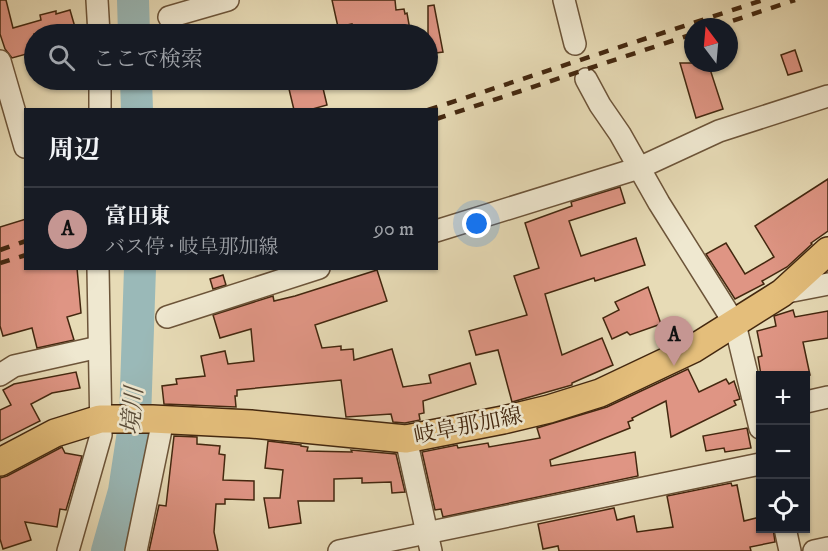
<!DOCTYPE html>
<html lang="ja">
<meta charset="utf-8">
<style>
:root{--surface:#171b24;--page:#20242c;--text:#f1f3f6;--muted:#9ea1a6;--line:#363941;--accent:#c59692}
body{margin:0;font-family:"IM FELL DW Pica","Noto Serif JP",serif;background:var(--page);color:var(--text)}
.controls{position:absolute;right:18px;bottom:18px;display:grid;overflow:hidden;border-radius:0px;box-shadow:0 2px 4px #0004}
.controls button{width:54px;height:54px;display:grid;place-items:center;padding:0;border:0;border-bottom:2px solid var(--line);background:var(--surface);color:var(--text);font:30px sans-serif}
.compass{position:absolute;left:684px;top:18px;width:54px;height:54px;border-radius:50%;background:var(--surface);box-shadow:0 2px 4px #0004;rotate:344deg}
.you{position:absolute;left:477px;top:224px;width:21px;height:21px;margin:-15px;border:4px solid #fff;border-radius:50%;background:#1a73e8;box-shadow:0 0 0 9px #1a73e833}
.badge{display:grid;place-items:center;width:39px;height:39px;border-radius:50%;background:var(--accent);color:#111;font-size:20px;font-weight:700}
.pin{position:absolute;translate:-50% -50px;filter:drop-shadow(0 2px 3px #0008)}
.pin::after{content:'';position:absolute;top:32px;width:21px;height:18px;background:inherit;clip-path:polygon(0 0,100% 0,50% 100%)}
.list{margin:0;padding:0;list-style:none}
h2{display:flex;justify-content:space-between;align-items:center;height:78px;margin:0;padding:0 24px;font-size:26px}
h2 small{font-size:20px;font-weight:400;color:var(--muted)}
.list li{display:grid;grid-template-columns:39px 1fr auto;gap:18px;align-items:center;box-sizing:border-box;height:84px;padding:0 24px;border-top:2px solid var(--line)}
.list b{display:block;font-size:22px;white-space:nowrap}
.list p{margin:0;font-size:20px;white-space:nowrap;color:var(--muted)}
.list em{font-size:20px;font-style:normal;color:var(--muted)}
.icon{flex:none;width:33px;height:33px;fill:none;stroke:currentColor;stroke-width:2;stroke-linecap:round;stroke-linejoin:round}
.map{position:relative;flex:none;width:828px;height:551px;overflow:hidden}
.search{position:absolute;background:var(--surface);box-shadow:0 2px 4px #0004;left:24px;top:24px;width:414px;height:66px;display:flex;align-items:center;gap:15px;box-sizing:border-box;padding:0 21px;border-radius:33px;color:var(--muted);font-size:22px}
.panel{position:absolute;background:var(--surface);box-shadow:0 2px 4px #0004;left:24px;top:108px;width:414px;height:162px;border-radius:0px}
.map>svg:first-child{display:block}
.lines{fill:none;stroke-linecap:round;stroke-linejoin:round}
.river{stroke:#9ab9b8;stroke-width:32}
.building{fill:#df9584;stroke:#43270f;stroke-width:1.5}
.minor-casing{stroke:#6c5439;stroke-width:24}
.major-casing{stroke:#43270f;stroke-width:30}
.minor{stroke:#efe8d0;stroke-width:21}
.major{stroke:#e4be7b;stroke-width:27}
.rail{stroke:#43270f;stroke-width:4.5;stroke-dasharray:10 10;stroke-linecap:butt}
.labels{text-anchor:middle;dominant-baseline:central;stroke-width:5;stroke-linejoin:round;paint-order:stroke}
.street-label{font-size:22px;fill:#43270f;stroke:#efe8d0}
.water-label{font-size:24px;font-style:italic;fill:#594c39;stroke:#efe8d0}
</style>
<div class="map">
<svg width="828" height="551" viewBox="0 0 828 551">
<rect width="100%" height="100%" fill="#e7dbb6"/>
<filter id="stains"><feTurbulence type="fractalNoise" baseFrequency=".00333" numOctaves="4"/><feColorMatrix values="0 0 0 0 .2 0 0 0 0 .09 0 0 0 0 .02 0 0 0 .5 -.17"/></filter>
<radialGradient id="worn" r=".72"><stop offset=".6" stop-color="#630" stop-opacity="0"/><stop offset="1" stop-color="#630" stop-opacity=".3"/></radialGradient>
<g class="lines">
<g class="river">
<polyline points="133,0 134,34"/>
<polyline points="136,80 137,110"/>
<polyline points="107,551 124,491 135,419 140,268"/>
</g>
</g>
<g class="building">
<polygon points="0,0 6,0 13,28 41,20 40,15 56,11 56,14 70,10 77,34 34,34 34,52 12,58 5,49 0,34"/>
<polygon points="332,0 395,0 396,10 404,9 405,14 407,13 410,30 386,34 354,34 352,24 338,27"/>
<polygon points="434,5 443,52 428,54 428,6"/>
<polygon points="795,50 802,71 788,75 781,55"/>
<polygon points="680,63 708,63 723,109 696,118"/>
<polygon points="309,83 310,87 322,84 327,105 309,110 294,110 289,89"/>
<polygon points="828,179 828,231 811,243 812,244 787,267 762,281 764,284 735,299 706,254 726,243 745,274 774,257 755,226"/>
<polygon points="620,187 625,203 569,221 581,256 636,238 645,265 595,281 594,278 545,294 562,355 602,338 613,365 572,383 572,385 512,402 498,350 476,355 469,331 527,315 514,276 539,268 525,223 572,206 571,202"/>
<polygon points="26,219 26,268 77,268 81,313 67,317 74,340 37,348 32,328 3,336 0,326 0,227"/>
<polygon points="377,270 387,301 315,325 322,348 341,346 341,350 353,349 354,360 392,349 403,387 431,383 429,375 470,363 476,384 423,401 424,413 419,414 420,420 405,423 393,422 391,414 346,417 341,380 237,390 237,396 235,396 236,407 164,404 162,386 177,384 176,379 205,376 201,356 225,351 228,364 254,361 251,329 220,338 213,315 273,296 274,301 295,296"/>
<polygon points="223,275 226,285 213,289 210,279"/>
<polygon points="648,287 661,324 630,335 627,332 612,339 603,318 619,310 615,302"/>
<polygon points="793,310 795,317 828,311 828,338 803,342 810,375 761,375 758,357 762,356 757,331 776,326 774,316"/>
<polygon points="688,369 699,392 726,379 729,384 734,381 740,399 734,401 736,405 671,437 666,401 632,418 633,420 628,422 630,428 550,460 551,466 635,452 638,476 443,517 441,509 435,510 422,452 457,445 458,448 488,443 489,447 540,438 537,428 607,407"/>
<polygon points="76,372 80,388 52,393 31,404 40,421 0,441 0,410 11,405 3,390 14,384"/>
<polygon points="747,428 751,448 725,452 724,448 706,451 703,436"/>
<polygon points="174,436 197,437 197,444 220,446 219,454 225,455 223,480 254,481 254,500 225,499 225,504 216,504 214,532 218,551 149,551 159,505 166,506"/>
<polygon points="268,441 301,445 301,446 308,447 307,451 352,452 351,450 396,454 405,492 392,493 391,482 362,483 362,478 334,479 334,501 298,501 301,523 269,528 264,498 280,498 283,470 265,468"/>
<polygon points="62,447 65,453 82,456 66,510 60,509 57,527 25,522 31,540 3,549 0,539 0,478 7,476"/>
<polygon points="731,483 732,486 737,485 744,521 760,517 760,528 773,528 775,542 750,547 751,551 559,551 558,546 543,549 538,524 614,508 617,520 634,516 637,532 673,527 667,496"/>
</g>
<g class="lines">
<defs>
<g id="minor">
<polyline points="97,0 99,34"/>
<polyline points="564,0 575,44"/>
<polyline points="169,17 228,0"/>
<polyline points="0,61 25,147"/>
<polyline points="586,79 600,105 620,134 659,203 735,324 760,428"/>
<polyline points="100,80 100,110"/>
<polyline points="436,231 639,168 719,131 828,96"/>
<polyline points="782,293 828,284"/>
<polyline points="167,317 319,268"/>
<polyline points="0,375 14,366 99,347"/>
<polyline points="806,402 828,397"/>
<polyline points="406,439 431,551"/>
<polyline points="785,528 790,551"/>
<polyline points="68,551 101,435 98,268"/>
<polyline points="136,551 163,420"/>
<polyline points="339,551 760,464"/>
<polyline points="814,551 828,548"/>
</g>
<polyline id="major" points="0,462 55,433 100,419 152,419 251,424 406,439 503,420 549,409 600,393 693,349 782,293 828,251"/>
</defs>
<use href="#minor" class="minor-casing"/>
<use href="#major" class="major-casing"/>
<use href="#minor" class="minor"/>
<use href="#major" class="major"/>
<g class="rail">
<polyline points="714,27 795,0"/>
<polyline points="428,110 763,0"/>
<polyline points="436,119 693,34"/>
<polyline points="0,250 26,241"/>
<polyline points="0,263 26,255"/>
</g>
</g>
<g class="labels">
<g class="street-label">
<text transform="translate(468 426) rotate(-11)">岐阜那加線</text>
</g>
<g class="water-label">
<text transform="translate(133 411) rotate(-85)">境川</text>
</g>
</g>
<rect width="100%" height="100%" filter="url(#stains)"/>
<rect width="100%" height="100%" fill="url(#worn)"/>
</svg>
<div class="controls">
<button>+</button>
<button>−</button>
<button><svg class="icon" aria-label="locate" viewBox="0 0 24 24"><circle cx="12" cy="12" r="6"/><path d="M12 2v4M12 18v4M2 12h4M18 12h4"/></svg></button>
</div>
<svg class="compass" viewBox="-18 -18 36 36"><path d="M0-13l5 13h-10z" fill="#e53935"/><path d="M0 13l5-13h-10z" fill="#9ea1a6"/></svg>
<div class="you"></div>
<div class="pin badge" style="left:674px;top:366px">A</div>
<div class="search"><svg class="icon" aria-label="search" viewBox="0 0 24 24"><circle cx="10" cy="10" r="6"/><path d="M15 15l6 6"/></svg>ここで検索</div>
<section class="panel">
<h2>周辺<small></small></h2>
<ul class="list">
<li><span class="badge">A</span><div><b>富田東</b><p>バス停 · 岐阜那加線</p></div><em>90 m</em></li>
</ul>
</section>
</div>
